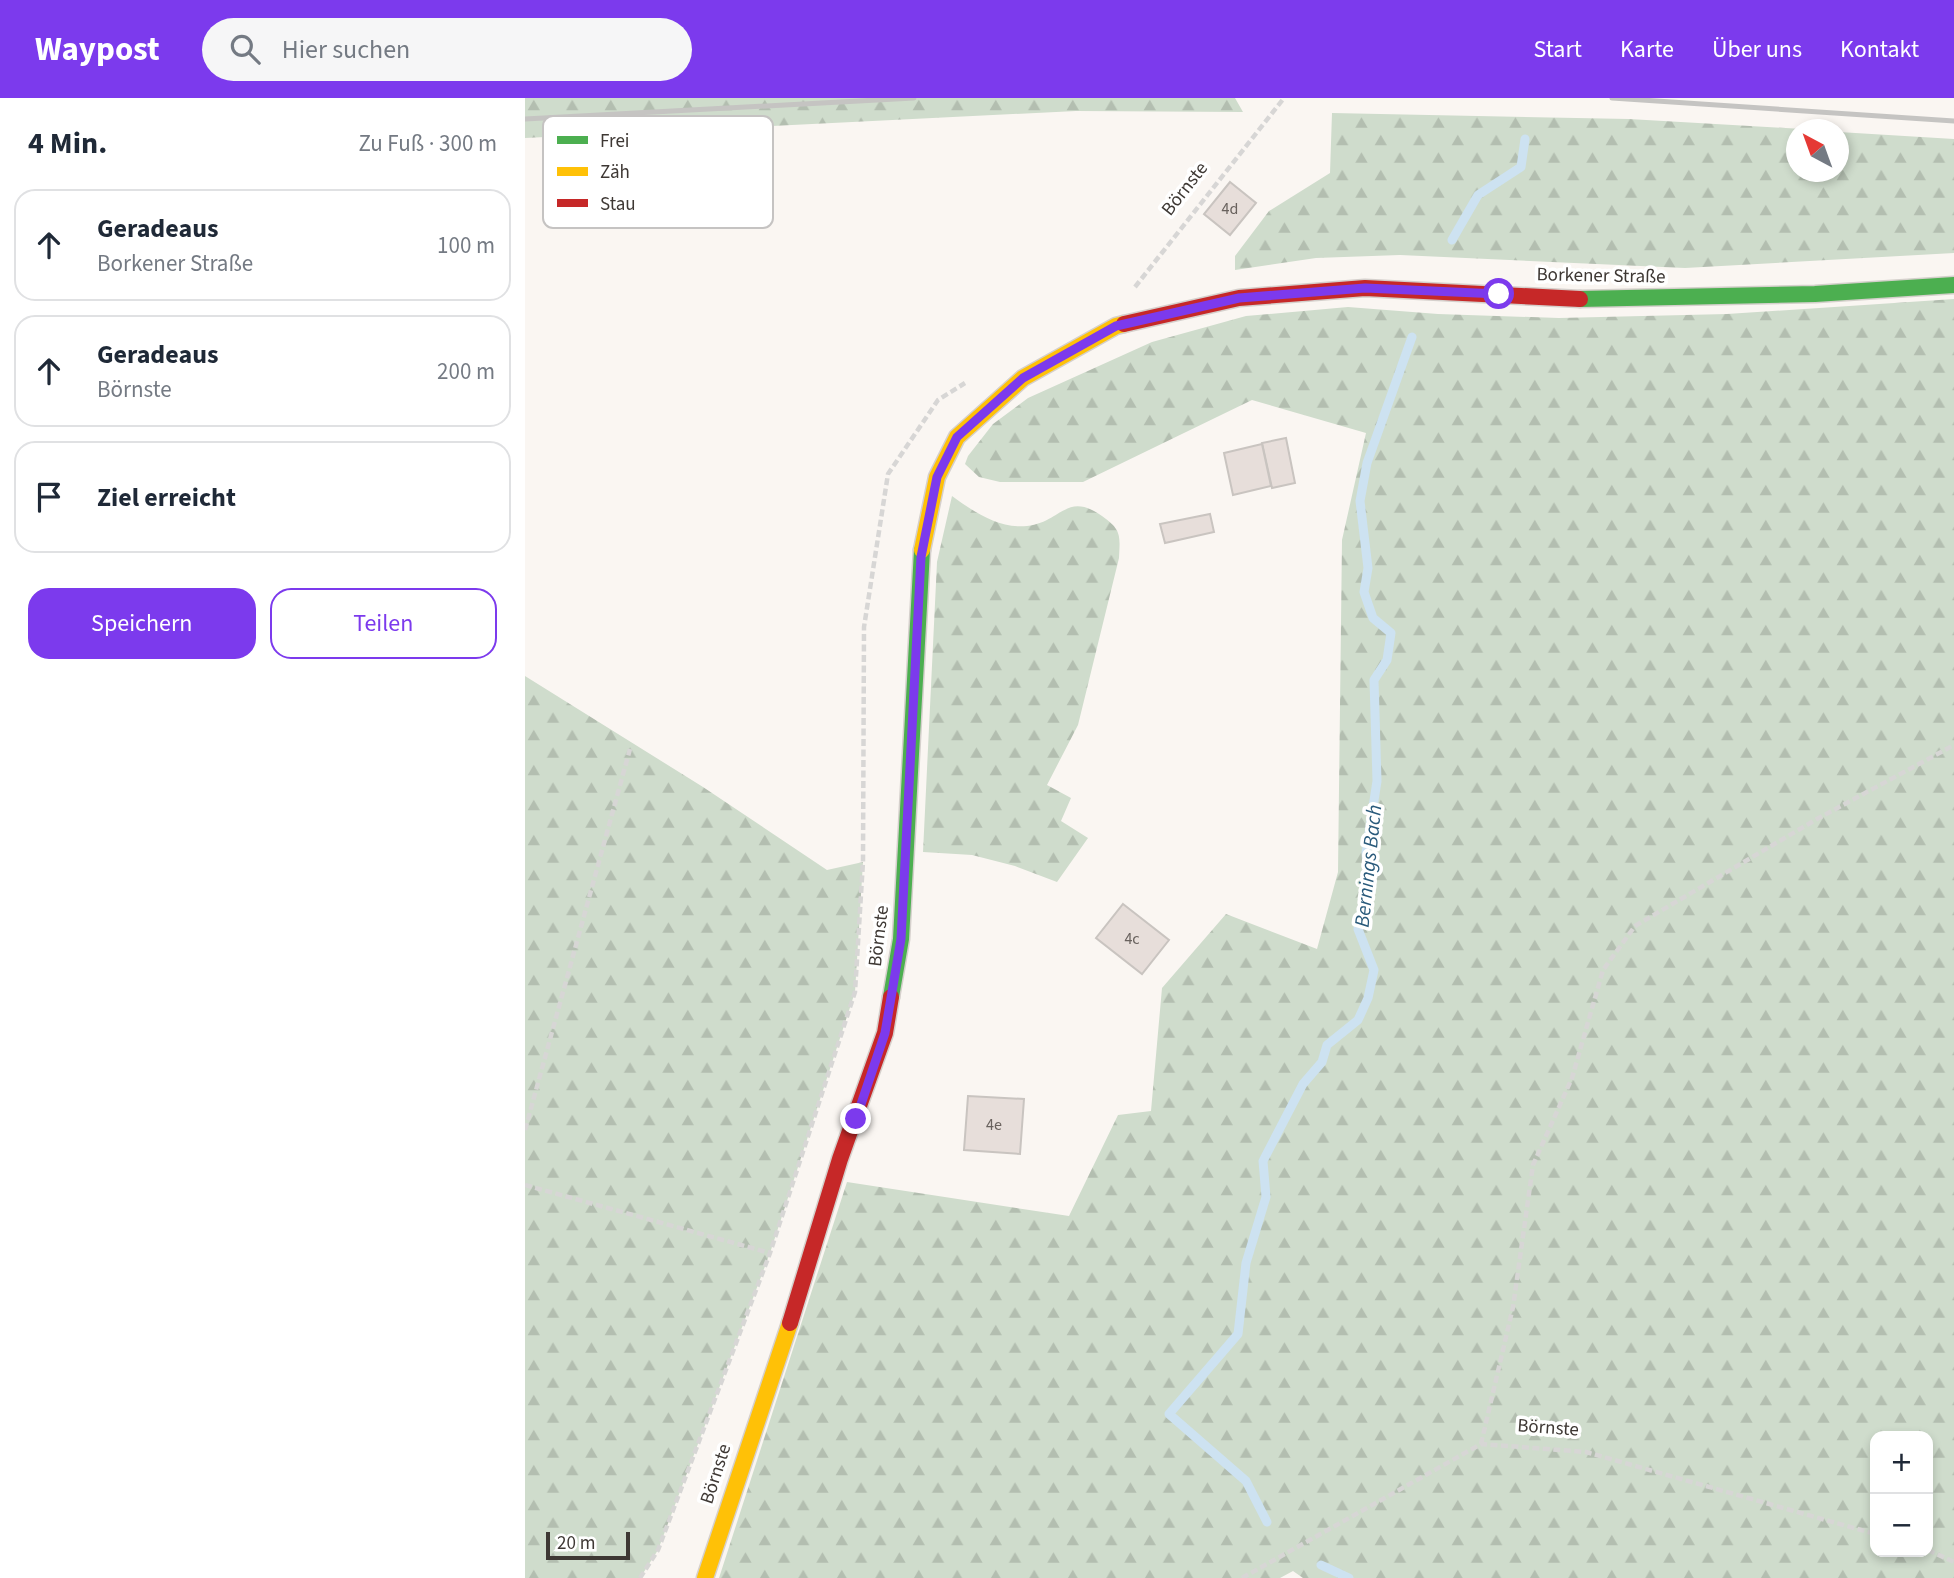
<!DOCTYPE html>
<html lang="de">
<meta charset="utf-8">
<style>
:root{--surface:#fff;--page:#f6f6f7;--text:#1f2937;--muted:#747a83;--line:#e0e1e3;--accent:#7c3aed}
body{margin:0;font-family:"Source Sans 3",sans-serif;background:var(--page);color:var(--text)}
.controls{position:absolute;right:21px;bottom:21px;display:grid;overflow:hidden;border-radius:14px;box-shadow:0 4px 10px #0003}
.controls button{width:63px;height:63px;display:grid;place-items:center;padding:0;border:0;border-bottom:2px solid var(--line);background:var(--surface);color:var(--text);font:35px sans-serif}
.compass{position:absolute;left:1261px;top:21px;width:63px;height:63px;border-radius:50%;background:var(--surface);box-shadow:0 4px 10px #0003;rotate:319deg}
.scale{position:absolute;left:21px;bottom:18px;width:84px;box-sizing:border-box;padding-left:7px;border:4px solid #3e3834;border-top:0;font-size:19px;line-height:24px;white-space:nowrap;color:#3e3834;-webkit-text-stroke:5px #fff;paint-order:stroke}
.stop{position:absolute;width:21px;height:21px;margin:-16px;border:5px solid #7c3aed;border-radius:50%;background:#fff}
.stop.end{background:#7c3aed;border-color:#fff;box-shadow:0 2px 7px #0008}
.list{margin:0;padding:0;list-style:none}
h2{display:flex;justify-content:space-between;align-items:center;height:91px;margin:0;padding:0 28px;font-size:30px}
h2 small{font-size:23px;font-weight:400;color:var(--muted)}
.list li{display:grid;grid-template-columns:46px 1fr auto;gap:21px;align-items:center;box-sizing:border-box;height:112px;margin:0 14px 14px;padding:0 14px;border:2px solid var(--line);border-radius:21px}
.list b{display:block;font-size:26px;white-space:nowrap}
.list p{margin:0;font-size:23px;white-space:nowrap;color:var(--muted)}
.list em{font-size:23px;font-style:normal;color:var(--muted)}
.actions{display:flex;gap:14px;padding:21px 28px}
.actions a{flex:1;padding:16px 0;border:2px solid var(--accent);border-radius:21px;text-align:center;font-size:24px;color:var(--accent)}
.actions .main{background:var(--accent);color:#fff}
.icon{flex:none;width:38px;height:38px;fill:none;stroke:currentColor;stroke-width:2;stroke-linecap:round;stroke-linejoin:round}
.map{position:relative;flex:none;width:1429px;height:1480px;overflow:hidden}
header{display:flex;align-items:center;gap:42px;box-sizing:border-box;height:98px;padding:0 35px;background:var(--accent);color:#fff}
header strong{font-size:33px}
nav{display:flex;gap:38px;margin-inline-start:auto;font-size:24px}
.search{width:490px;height:63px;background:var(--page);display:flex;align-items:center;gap:18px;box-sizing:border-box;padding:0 24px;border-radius:38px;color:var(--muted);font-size:26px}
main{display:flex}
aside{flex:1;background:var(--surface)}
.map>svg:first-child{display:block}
.forest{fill:url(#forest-firs);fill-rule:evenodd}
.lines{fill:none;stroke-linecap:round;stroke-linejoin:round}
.stream{stroke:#cde2f1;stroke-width:9}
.building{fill:#e7deda;stroke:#c9c4c0;stroke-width:2}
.fast-casing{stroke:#d5d0cc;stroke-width:19}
.slow-casing{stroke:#d5d0cc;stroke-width:19}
.jam-casing{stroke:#d5d0cc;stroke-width:19}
.path{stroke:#d7d6d5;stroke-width:4.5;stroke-dasharray:7 3.5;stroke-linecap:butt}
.fast{stroke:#4caf50;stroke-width:16}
.slow{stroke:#ffc107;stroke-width:16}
.jam{stroke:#c62828;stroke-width:16}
.rail{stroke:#c5c4c2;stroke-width:5}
.route{stroke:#7c3aed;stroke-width:9}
.labels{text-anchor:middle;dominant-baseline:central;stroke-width:7;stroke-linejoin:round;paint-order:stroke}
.number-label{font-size:16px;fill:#69625e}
.street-label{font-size:19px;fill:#3e3834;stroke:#fff}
.water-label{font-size:21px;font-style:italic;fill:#295a7b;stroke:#fff}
.key{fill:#fff;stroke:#c5c3c2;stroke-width:2}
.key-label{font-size:19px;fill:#3e3834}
</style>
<header>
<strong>Waypost</strong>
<div class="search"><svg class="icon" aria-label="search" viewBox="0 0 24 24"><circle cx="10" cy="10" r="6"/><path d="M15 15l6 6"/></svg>Hier suchen</div>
<nav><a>Start</a><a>Karte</a><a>Über uns</a><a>Kontakt</a></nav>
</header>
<main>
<aside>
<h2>4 Min.<small>Zu Fuß · 300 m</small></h2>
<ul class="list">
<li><svg class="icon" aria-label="ahead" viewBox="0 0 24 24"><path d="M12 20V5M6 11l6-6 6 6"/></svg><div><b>Geradeaus</b><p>Borkener Straße</p></div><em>100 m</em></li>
<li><svg class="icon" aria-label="ahead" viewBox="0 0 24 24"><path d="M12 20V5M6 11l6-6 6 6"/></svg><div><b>Geradeaus</b><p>Börnste</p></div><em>200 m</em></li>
<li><svg class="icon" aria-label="arrive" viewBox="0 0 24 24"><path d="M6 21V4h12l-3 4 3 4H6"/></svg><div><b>Ziel erreicht</b></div></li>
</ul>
<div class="actions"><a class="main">Speichern</a><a>Teilen</a></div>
</aside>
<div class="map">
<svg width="1429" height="1480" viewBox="0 0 1429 1480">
<defs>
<pattern id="forest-firs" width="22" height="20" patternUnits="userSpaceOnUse" patternTransform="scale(1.75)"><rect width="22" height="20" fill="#cfdccc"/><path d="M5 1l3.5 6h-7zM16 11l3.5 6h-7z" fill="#b3beb0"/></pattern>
</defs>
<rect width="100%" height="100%" fill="#faf6f2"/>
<g class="forest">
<polygon points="0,0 710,0 718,14 551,13 0,40"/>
<polygon points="807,15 1104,21 1277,31 1272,32 1272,74 1314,74 1314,34 1429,41 1429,155 1160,170 875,157 791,160 710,172 710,158 744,113 805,75"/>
<path d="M1429 201V1480H778L768 1473 755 1480H194L322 1084 544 1118 593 1017 626 1013 637 890 701 816 792 851 813 774 817 442 841 335 727 302 558 384H475L454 379 440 366 443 358 468 326 503 300 627 244 721 218 823 209 913 216 1034 220 1202 216ZM1350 1338H1403V1454H1350Z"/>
<path d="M427 398C449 414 474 431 502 428 537 424 541 393 577 418 597 432 595 438 594 460L553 627 522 687 546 700 536 723 563 740 532 784 490 768 447 757 398 754 412 464Z"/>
<polygon points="0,578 178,689 302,772 338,764 330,894 245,1155 133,1452 115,1480 0,1480"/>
</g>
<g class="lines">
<g class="stream">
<polyline points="927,142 953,97 996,69 1000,41"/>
<polyline points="742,1424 721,1383 644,1316 713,1236 721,1165 741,1099 738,1063 778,986 797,964 802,947 833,922 843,900 849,872 833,831 843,781 841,755 852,683 849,582 862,562 866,535 848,520 839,494 843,470 835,403 842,365 887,239"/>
<polyline points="796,1467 824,1480"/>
</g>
</g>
<g class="building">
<polygon points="705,84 731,105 705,137 679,116"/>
<polygon points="761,340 770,385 747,390 737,345"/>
<polygon points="737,346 746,388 708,397 699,355"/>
<polygon points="685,416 689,434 640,445 635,426"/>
<polygon points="598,806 644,842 617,876 571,840"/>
<polygon points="443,998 499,1001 495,1056 439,1052"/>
</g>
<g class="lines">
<defs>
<g id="fast">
<polyline points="1055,201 1290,196 1429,187"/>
<polyline points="366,899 376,841 397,452"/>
</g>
<g id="slow">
<polyline points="397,452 412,379 432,339 498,280 591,228 599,226"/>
<polyline points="180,1480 265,1225"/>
</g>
<g id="jam">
<polyline points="599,226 714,200 840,190 1055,201"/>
<polyline points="265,1225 315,1061 360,935 366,899"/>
</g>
</defs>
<use href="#fast" class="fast-casing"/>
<use href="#slow" class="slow-casing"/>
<use href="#jam" class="jam-casing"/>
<g class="path">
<polyline points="610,189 759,0"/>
<polyline points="0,1032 105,651"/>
<polyline points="0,1087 245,1155"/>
<polyline points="956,1346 988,1209 1008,1067 1047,980 1078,872 1110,828 1292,721 1429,647"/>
<polyline points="1403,1452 1429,1464"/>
<polyline points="115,1480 133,1452 245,1155 330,894 338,764 339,529 363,376 413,302 440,285"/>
<polyline points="717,1480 956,1346 1061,1354 1350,1436"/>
</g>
<use href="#fast" class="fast"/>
<use href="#slow" class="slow"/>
<use href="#jam" class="jam"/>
<g class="rail">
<polyline points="1087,0 1429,23"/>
<polyline points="0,21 389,0"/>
</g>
</g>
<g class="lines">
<polyline class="route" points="331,1021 360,935 376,841 396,459 412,379 432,339 498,280 591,228 714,200 840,190 974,196"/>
</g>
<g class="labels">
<g class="number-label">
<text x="705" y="111">4d</text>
<text x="607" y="841">4c</text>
<text x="469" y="1027">4e</text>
</g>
<g class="street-label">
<text transform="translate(660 91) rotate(-52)">Börnste</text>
<text transform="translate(1076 178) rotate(1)">Borkener Straße</text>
<text transform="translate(354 838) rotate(-83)">Börnste</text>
<text transform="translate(1023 1330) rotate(4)">Börnste</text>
<text transform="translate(191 1376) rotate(-72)">Börnste</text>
</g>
<g class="water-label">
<text transform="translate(843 768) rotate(-84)">Bernings Bach</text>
</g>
</g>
<rect x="18" y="18" width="230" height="112" rx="10" class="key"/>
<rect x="32" y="38" width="31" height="8" fill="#4caf50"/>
<rect x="32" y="69" width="31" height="9" fill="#ffc107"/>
<rect x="32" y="101" width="31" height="8" fill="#c62828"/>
<g class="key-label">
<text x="75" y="49">Frei</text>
<text x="75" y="80">Zäh</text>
<text x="75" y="112">Stau</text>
</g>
</svg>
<div class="controls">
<button>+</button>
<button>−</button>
</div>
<svg class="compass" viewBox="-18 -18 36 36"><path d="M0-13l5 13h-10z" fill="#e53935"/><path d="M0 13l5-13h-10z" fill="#747a83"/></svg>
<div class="scale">20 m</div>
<div class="stop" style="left:974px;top:196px"></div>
<div class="stop end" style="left:331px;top:1021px"></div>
</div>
</main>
